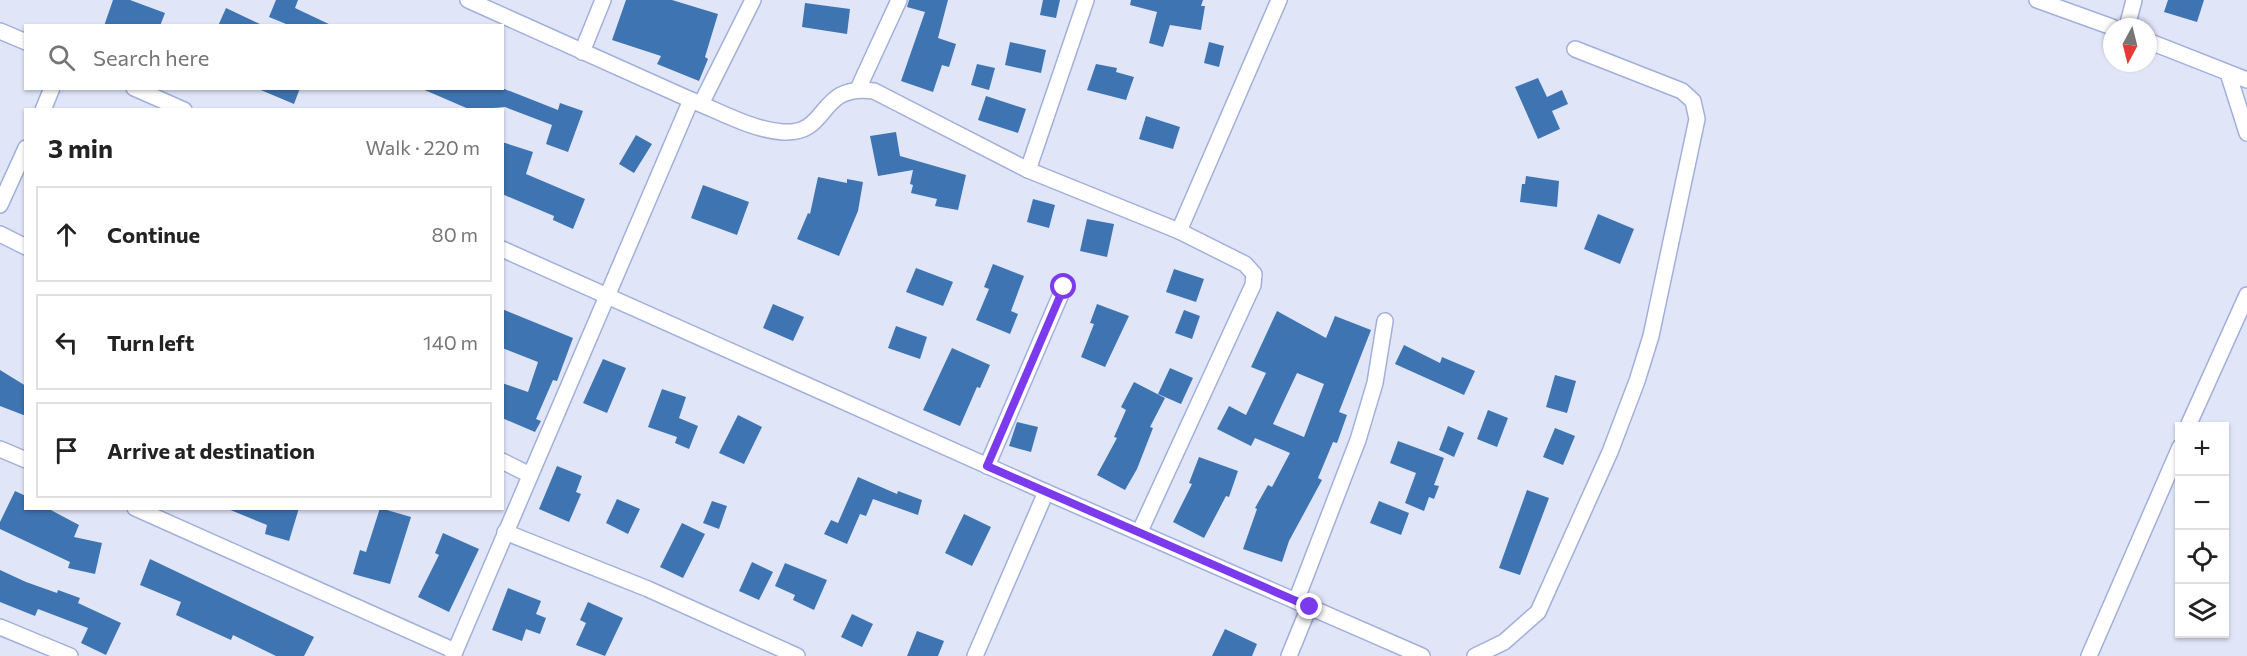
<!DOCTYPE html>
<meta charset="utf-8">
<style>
:root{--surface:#fff;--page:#f6f6f6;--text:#222;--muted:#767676;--line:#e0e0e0}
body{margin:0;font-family:Commissioner,sans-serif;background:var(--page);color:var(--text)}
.controls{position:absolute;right:18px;bottom:18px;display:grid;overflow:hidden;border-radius:0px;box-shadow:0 2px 4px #0004}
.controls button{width:54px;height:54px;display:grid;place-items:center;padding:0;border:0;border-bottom:2px solid var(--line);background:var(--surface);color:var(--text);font:30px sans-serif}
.compass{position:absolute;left:2103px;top:18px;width:54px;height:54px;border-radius:50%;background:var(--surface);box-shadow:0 2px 4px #0004;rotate:187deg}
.stop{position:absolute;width:18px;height:18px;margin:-14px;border:4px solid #7c3aed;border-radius:50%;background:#fff}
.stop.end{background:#7c3aed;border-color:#fff;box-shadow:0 2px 6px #0008}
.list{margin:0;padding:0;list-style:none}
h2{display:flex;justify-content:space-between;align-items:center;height:78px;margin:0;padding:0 24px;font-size:26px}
h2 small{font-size:20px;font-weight:400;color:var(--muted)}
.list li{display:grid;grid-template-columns:39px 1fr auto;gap:18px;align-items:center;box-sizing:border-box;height:96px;margin:0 12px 12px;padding:0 12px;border:2px solid var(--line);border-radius:0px}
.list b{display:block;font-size:22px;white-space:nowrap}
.list em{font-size:20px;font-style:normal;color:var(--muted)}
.icon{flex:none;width:33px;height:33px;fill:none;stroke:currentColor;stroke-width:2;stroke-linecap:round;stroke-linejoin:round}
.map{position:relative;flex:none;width:2247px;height:656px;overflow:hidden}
.search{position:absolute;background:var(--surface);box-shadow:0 2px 4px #0004;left:24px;top:24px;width:480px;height:66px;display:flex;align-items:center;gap:15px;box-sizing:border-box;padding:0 21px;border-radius:0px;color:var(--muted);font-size:22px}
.panel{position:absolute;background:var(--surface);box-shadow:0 2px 4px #0004;left:24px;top:108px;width:480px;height:402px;border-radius:0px}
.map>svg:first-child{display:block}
.building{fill:#3e74b2;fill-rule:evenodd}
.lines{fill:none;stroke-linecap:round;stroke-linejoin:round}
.street-casing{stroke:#a3afdb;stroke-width:18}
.street{stroke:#fff;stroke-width:15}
.route{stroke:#7c3aed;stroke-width:8}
</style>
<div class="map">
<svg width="2247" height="656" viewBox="0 0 2247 656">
<rect width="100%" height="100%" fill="#e0e6f8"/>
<g class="building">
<polygon points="113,0 130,0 165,13 160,26 104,26"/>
<polygon points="276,0 298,0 295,8 333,26 291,26 269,17"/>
<polygon points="626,0 672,0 718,14 705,57 708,59 699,81 657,64 661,56 612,40"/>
<polygon points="909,0 948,0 938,38 956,44 949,67 942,65 933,92 901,81 925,12 907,7"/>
<polygon points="1043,0 1060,0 1056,18 1040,15"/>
<polygon points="1131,0 1203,0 1201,6 1205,6 1201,30 1170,25 1163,47 1149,43 1157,12 1130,5"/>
<polygon points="2168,0 2204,0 2197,22 2164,12"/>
<polygon points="805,3 850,9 847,34 802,27"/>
<polygon points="226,8 264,26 218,26"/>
<polygon points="1010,42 1046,50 1041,73 1005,65"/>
<polygon points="1209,42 1224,46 1219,67 1204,63"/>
<polygon points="977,64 995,68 989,90 971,85"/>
<polygon points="1096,64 1117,68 1116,72 1134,77 1126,100 1087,90"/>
<polygon points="1538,78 1547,97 1562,90 1568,104 1552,111 1560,129 1538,139 1515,87"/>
<polygon points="256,88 300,88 294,104"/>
<polygon points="420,88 502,88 558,110 560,103 583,111 568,152 546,144 552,125 505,107 471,110"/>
<polygon points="986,96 1026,109 1018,133 978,120"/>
<polygon points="1146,116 1180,127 1173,149 1139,139"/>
<polygon points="896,132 900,156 966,175 958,210 935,206 937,199 911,193 913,185 910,184 913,170 878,176 870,136"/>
<polygon points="636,135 652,144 634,173 619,164"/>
<polygon points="502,142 533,152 526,174 585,199 573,229 553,220 554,216 502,194"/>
<polygon points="1526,176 1559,181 1557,207 1520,202 1522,184 1525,184"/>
<polygon points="818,177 847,183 847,179 863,182 858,211 839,256 797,239 808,213 810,214"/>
<polygon points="703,185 749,202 737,235 691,218"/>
<polygon points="1033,199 1055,205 1049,228 1027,222"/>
<polygon points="1598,214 1634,229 1620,264 1584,249"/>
<polygon points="1087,219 1114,224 1107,257 1080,251"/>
<polygon points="993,264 1024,276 1011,311 1018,314 1010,334 976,320 989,289 984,287"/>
<polygon points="916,268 953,282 943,306 906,292"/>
<polygon points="1174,269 1204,279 1196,302 1166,292"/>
<polygon points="773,304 804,317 793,341 763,328"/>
<polygon points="1097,304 1129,316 1105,367 1081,357 1094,324 1090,323"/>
<polygon points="502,309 573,338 557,381 553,380 536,419 541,421 535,432 502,418 502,383 528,392 538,362 502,348"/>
<polygon points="1184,310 1200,316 1192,339 1175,333"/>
<path d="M1277 311 1326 338 1335 316 1371 330 1339 412 1347 415 1337 443 1333 442 1318 478 1322 480 1289 541 1282 562 1243 549 1257 509 1255 508 1268 485 1272 487 1290 453 1255 438 1251 446 1217 429 1229 406 1246 415 1266 373 1251 367ZM1297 373 1324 384 1304 437 1273 424Z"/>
<polygon points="896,326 927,337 920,359 888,348"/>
<polygon points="1404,345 1440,363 1442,357 1475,371 1464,395 1395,364"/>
<polygon points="952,348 990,365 980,388 977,387 960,426 923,410"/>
<polygon points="603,359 626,368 607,413 583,403"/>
<polygon points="1170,368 1193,378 1181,404 1158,394"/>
<polygon points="0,370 26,386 26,416 0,406"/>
<polygon points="1555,375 1576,381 1567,413 1546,407"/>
<polygon points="1134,382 1165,398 1150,427 1153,428 1137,469 1125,490 1097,475 1117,438 1114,437 1126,410 1121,407"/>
<polygon points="662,389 686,397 679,418 698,426 689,449 675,443 677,437 648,427"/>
<polygon points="1488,410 1508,418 1497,447 1477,439"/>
<polygon points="738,415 762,427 744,464 719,453"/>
<polygon points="1017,422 1038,427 1031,452 1009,446"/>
<polygon points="1448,426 1464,433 1454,457 1439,450"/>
<polygon points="1555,428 1575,436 1563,465 1543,457"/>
<polygon points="1398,441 1444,458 1434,485 1439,486 1434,499 1429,497 1424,511 1405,503 1416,473 1390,463"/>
<polygon points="1199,457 1238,471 1229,497 1226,496 1204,538 1173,522 1192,484 1189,483"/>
<polygon points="557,466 582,476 576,492 581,494 569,522 539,509"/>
<polygon points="858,477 897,494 898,491 922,500 918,515 873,499 866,516 860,514 847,544 824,534 831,520 838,523"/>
<polygon points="1527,490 1549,498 1520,575 1499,568"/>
<polygon points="15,491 26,496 26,508 47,508 79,525 74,537 102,543 95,574 68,568 70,562 0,529 0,522"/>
<polygon points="617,499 640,509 628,534 606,523"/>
<polygon points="712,501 727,506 719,529 703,523"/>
<polygon points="1379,501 1409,513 1401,535 1370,523"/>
<polygon points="299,508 289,541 265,534 267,525 228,509"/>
<polygon points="380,508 411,517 390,584 353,574 360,550 366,552"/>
<polygon points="964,514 991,527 972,566 945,553"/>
<polygon points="682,523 705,534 683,578 660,567"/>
<polygon points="443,533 479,549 449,612 418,597 439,555 435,553"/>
<polygon points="150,559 314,637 304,656 276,656 233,635 231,640 176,615 181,602 140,585"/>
<polygon points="752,562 773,572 759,600 739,591"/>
<polygon points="785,563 827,580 814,610 793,600 795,595 775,586"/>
<polygon points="0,570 26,582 57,593 58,590 80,598 78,603 121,623 106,655 81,643 88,628 38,609 35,616 0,602"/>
<polygon points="508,588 541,601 536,614 546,618 540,634 526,629 522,641 492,630"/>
<polygon points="588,602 623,618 605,656 576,645 586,623 580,620"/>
<polygon points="852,614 873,624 862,647 841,637"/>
<polygon points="1225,629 1257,644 1252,656 1212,656"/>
<polygon points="917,631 944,641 938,656 907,656"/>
</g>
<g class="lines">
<defs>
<g id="street">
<polyline points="2037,0 2112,27"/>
<polyline points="2127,27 2134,0"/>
<polyline points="0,31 26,42"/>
<polyline points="2148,41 2247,80"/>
<polyline points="582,52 603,0"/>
<polyline points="2228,73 2247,133"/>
<polyline points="134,88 184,110"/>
<polyline points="858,89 899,0"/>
<path d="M691 100C719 111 752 130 783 132 831 135 816 83 874 91L1028 170 1179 231"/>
<polyline points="701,104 753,0"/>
<polyline points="43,110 52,88"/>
<polyline points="1028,170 1086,0"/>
<polyline points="0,205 26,148"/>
<polyline points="0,234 26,247"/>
<polyline points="502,249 1046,492 1422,656"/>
<polyline points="2188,426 2247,295"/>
<polyline points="0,449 26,460"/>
<polyline points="502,461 530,475"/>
<polyline points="987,466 1064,287"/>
<polyline points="135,508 455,651"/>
<polyline points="1140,531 1253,285 1254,274 1245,264 1179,231 1279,0"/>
<polyline points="505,532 648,589 797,656"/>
<polyline points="1296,601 1358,440 1375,383 1385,321"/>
<polyline points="0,627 70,656"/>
<polyline points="453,656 691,100 468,0"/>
<polyline points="975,656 1046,492"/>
<polyline points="1289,656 1309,607"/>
<polyline points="1475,656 1504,642 1538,612 1610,452 1637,381 1651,336 1697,119 1693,101 1682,91 1575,49"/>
<polyline points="2089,656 2180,447"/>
</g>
</defs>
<use href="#street" class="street-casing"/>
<use href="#street" class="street"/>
</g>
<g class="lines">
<polyline class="route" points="1064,287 987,466 1310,607"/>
</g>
</svg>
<div class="controls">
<button>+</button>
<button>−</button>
<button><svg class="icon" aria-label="locate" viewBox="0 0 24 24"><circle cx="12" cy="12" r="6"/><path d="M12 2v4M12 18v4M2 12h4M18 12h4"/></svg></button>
<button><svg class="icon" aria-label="layers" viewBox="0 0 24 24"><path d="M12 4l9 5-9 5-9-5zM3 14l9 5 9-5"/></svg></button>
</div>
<svg class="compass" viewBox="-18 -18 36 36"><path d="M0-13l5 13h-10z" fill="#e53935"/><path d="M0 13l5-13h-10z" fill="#767676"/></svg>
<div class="stop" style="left:1064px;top:287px"></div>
<div class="stop end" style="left:1310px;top:607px"></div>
<div class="search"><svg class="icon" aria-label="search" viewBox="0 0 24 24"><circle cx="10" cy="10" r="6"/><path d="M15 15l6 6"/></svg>Search here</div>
<section class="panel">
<h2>3 min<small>Walk · 220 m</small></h2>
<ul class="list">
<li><svg class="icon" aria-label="ahead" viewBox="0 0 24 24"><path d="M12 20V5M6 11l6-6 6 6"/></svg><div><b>Continue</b></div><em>80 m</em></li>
<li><svg class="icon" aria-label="left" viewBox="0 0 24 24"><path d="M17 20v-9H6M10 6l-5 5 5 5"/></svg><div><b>Turn left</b></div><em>140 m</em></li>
<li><svg class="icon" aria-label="arrive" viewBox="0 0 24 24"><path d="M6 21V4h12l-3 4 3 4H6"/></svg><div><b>Arrive at destination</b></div></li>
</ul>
</section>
</div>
